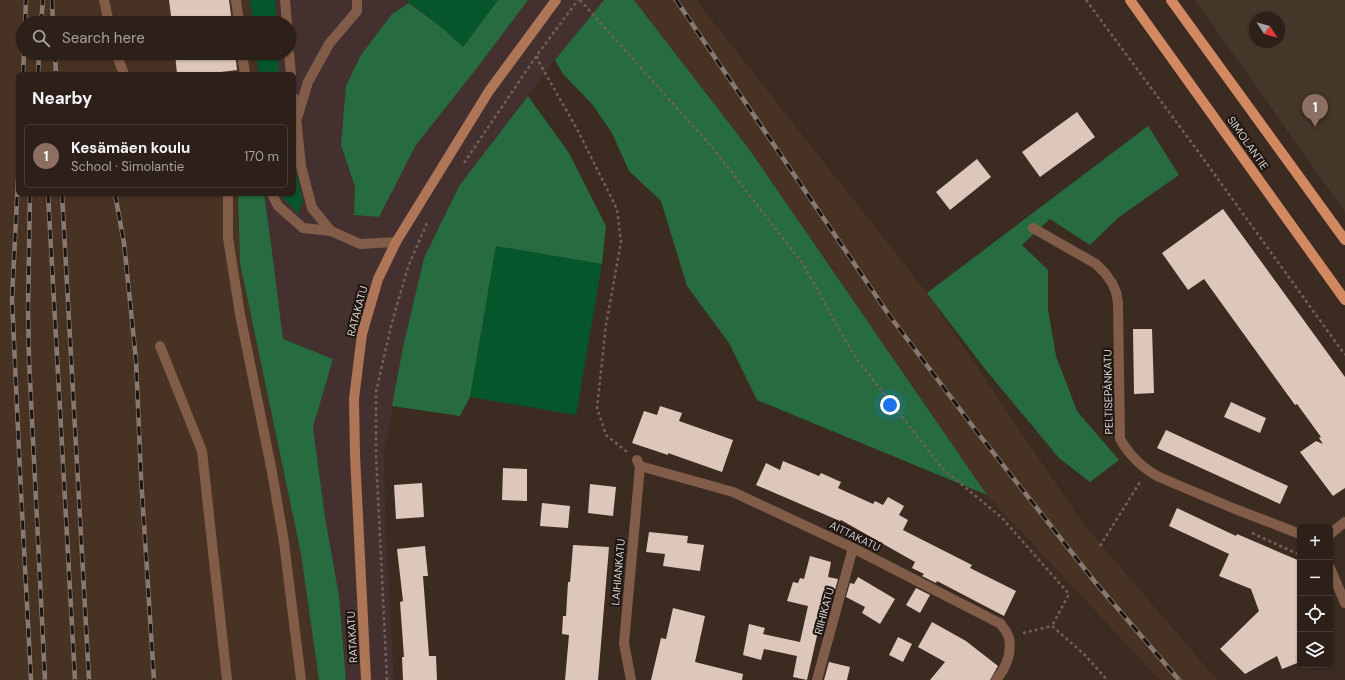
<!DOCTYPE html>
<meta charset="utf-8">
<style>
:root{--surface:#2c2019;--page:#342822;--text:#f1f3f6;--muted:#a6a3a2;--line:#483e38;--accent:#eea73d}
body{margin:0;font-family:"DM Sans",sans-serif;background:var(--page);color:var(--text)}
.controls{position:absolute;right:12px;bottom:12px;display:grid;overflow:hidden;border-radius:6px;box-shadow:0 1px 3px #0004}
.controls button{width:36px;height:36px;display:grid;place-items:center;padding:0;border:0;border-bottom:1px solid var(--line);background:var(--surface);color:var(--text);font:20px sans-serif}
.compass{position:absolute;left:1249px;top:12px;width:36px;height:36px;border-radius:50%;background:var(--surface);box-shadow:0 1px 3px #0004;rotate:126deg}
.you{position:absolute;left:890px;top:405px;width:14px;height:14px;margin:-10px;border:3px solid #fff;border-radius:50%;background:#1a73e8;box-shadow:0 0 0 6px #1a73e833}
.badge{display:grid;place-items:center;width:26px;height:26px;border-radius:50%;background:var(--accent);color:#fff;font-size:13px;font-weight:700}
.pin{position:absolute;translate:-50% -33px;filter:drop-shadow(0 1px 2px #0008)}
.pin::after{content:'';position:absolute;top:21px;width:14px;height:12px;background:inherit;clip-path:polygon(0 0,100% 0,50% 100%)}
.list{margin:0;padding:0;list-style:none}
h2{display:flex;justify-content:space-between;align-items:center;height:52px;margin:0;padding:0 16px;font-size:17px}
h2 small{font-size:13px;font-weight:400;color:var(--muted)}
.list li{display:grid;grid-template-columns:26px 1fr auto;gap:12px;align-items:center;box-sizing:border-box;height:64px;margin:0 8px 8px;padding:0 8px;border:1px solid var(--line);border-radius:6px}
.list b{display:block;font-size:15px;white-space:nowrap}
.list p{margin:0;font-size:13px;white-space:nowrap;color:var(--muted)}
.list em{font-size:13px;font-style:normal;color:var(--muted)}
.icon{flex:none;width:22px;height:22px;fill:none;stroke:currentColor;stroke-width:2;stroke-linecap:round;stroke-linejoin:round}
.map{position:relative;flex:none;width:1345px;height:680px;overflow:hidden}
.search{position:absolute;background:var(--surface);box-shadow:0 1px 3px #0004;left:16px;top:16px;width:280px;height:44px;display:flex;align-items:center;gap:10px;box-sizing:border-box;padding:0 14px;border-radius:22px;color:var(--muted);font-size:15px}
.panel{position:absolute;background:var(--surface);box-shadow:0 1px 3px #0004;left:16px;top:72px;width:280px;height:124px;border-radius:6px}
.map>svg:first-child{display:block}
.built{fill:#483224}
.industrial{fill:#453030}
.education{fill:#443629;fill-rule:evenodd}
.green{fill:#06562b}
.forest{fill:#266c40}
.building{fill:#dcc7ba}
.lines{fill:none;stroke-linecap:round;stroke-linejoin:round}
.path{stroke:#6f6158;stroke-width:2.5;stroke-dasharray:3 3;stroke-linecap:butt}
.service{stroke:#815c49;stroke-width:10}
.minor{stroke:#815c49;stroke-width:10}
.secondary{stroke:#af7557;stroke-width:10}
.primary{stroke:#d28860;stroke-width:10}
.rail-casing{stroke:#877971;stroke-width:4.5}
.rail{stroke:#1c1511;stroke-width:3;stroke-dasharray:9;stroke-linecap:butt}
.labels{text-anchor:middle;dominant-baseline:central;stroke-width:4;stroke-linejoin:round;paint-order:stroke}
.street-label{font-size:11px;fill:#dbd0ca;stroke:#1c1511}
</style>
<div class="map">
<svg width="1345" height="680" viewBox="0 0 1345 680">
<rect width="100%" height="100%" fill="#3b2b21"/>
<g class="built">
<polygon points="0,0 250,0 253,23 23,23 23,53 256,53 259,74 18,74 18,194 238,194 240,263 301,554 319,680 0,680"/>
<polygon points="634,0 696,0 927,293 1084,525 1217,680 1160,680 987,495 749,149"/>
</g>
<polygon class="industrial" points="275,0 406,0 409,3 392,14 361,55 341,145 355,187 354,215 379,217 416,145 477,68 528,0 604,0 555,60 459,186 424,258 403,347 384,455 386,536 394,680 346,680 339,596 325,517 313,427 333,359 283,339 271,243 264,194 280,194 298,214 303,201 294,163 294,74 279,74 278,53 289,53 289,23 277,23"/>
<path class="education" d="M1195 0H1345V212ZM1255 18H1279V42H1255Z"/>
<g class="green">
<polygon points="250,0 275,0 277,23 253,23"/>
<polygon points="406,0 498,0 463,47 441,27"/>
<polygon points="256,53 278,53 279,74 259,74"/>
<polygon points="294,163 303,201 298,214 280,194 294,194"/>
<polygon points="496,246 602,264 576,415 470,397"/>
</g>
<g class="forest">
<polygon points="498,0 528,0 477,68 416,145 379,217 354,215 355,187 341,145 346,86 361,55 392,14 409,3 441,27 463,47"/>
<polygon points="604,0 634,0 749,149 987,495 757,400 729,343 687,286 661,201 629,171 612,133 592,104 563,74 555,60"/>
<polygon points="528,96 569,153 606,226 602,264 496,246 470,397 460,416 392,406 403,347 424,258 459,186"/>
<polygon points="1148,126 1179,175 1119,217 1090,245 1050,219 1022,245 1048,270 1048,309 1056,356 1077,411 1119,460 1090,482 1059,458 985,369 927,293"/>
<polygon points="238,194 264,194 271,243 283,339 333,359 313,427 325,517 339,596 346,680 319,680 301,554 240,263"/>
</g>
<g class="building">
<polygon points="169,0 229,0 232,23 172,23"/>
<polygon points="175,53 235,53 237,70 205,74 177,74"/>
<polygon points="1077,112 1095,137 1040,177 1022,152"/>
<polygon points="977,159 991,177 950,210 936,192"/>
<polygon points="1223,209 1345,377 1345,488 1333,496 1300,452 1316,441 1323,444 1319,438 1321,437 1297,404 1295,405 1204,279 1188,290 1162,253"/>
<polygon points="1133,329 1152,329 1154,393 1134,394"/>
<polygon points="1231,402 1266,418 1260,433 1224,417"/>
<polygon points="660,406 682,413 679,421 733,440 722,472 668,453 668,455 632,443 644,411 657,415"/>
<polygon points="1166,430 1288,486 1280,504 1157,448"/>
<polygon points="783,461 819,476 821,473 841,482 838,488 873,504 875,501 883,505 888,497 904,506 899,515 908,520 903,530 972,565 970,568 1016,591 1004,616 937,581 936,583 922,576 924,574 912,568 915,562 841,520 840,521 756,485 766,463 780,470"/>
<polygon points="503,468 527,469 527,501 502,500"/>
<polygon points="422,483 424,517 396,519 394,485"/>
<polygon points="590,484 616,487 613,516 588,513"/>
<polygon points="542,503 570,506 568,528 540,526"/>
<polygon points="1177,508 1236,536 1237,534 1300,561 1300,662 1282,669 1277,656 1245,674 1220,649 1259,611 1251,589 1219,576 1229,554 1169,526"/>
<polygon points="649,532 688,536 687,543 704,545 700,571 663,566 665,554 646,552"/>
<polygon points="573,545 609,547 598,680 565,680 569,635 562,634 563,616 566,616 568,582 570,582"/>
<polygon points="425,546 428,576 423,576 429,656 436,656 437,680 403,680 402,657 404,657 400,602 403,601 397,549"/>
<polygon points="810,556 831,562 828,577 838,579 835,590 830,587 824,609 823,609 807,680 793,677 797,656 764,649 761,660 743,655 749,624 765,628 763,634 800,642 808,606 787,601 793,582 798,583 800,578 804,579"/>
<polygon points="858,577 895,599 880,624 862,613 865,607 846,597 850,583 854,584"/>
<polygon points="916,588 930,595 920,613 906,605"/>
<polygon points="673,608 705,616 695,662 743,674 742,680 651,680 661,638 666,639"/>
<polygon points="932,622 966,641 998,666 990,680 930,680 945,662 918,647"/>
<polygon points="898,637 912,644 903,662 889,655"/>
<polygon points="829,662 850,667 847,680 824,680"/>
</g>
<g class="lines">
<g class="path">
<polyline points="580,0 712,147 803,264 853,354 942,468 1002,518 1069,594 1052,626"/>
<polyline points="1086,0 1197,150 1345,355"/>
<polyline points="537,56 539,62 577,129 617,209 621,242 606,325 597,408 606,435 627,452"/>
<polyline points="464,163 537,55 578,0"/>
<polyline points="1252,533 1300,555"/>
<polyline points="1100,546 1140,482"/>
<polyline points="1023,633 1052,626 1085,655 1107,680"/>
<polyline points="387,680 376,455 376,392 391,326 408,267 427,223"/>
</g>
<g class="service">
<polyline points="104,0 109,23"/>
<polyline points="236,0 239,23"/>
<polyline points="285,0 287,23"/>
<polyline points="116,53 124,74"/>
<polyline points="242,53 245,74"/>
<polyline points="289,53 291,74"/>
<polyline points="294,98 301,166 312,208 331,231 360,244 396,242"/>
<polyline points="298,115 308,82 329,44 357,11 357,0"/>
<polyline points="228,194 228,238 240,314 272,472 284,542 301,680"/>
<polyline points="272,194 278,206 303,228 331,231"/>
<polyline points="160,346 202,451 227,680"/>
</g>
<g class="minor">
<path d="M1033 228 1096 264 1105 273 1112 283 1116 292 1118 303 1120 439C1130 456 1142 468 1159 477L1235 509 1300 534"/>
<path d="M637 460 640 466 733 492 853 548 1001 624C1003 628 1008 633 1009 638 1012 654 1006 668 996 680"/>
<polyline points="1330,534 1345,522"/>
<polyline points="1330,568 1345,603"/>
<polyline points="631,680 624,643 640,466"/>
<polyline points="817,680 853,548"/>
</g>
<polyline class="secondary" points="366,680 355,455 354,399 362,334 378,279 396,242 489,91 556,0"/>
<g class="primary">
<polyline points="1130,0 1345,300"/>
<polyline points="1171,0 1345,240"/>
</g>
<defs>
<g id="rail">
<polyline points="52,0 53,23"/>
<polyline points="676,0 889,315 977,432 1095,582 1179,680"/>
<polyline points="25,23 26,0"/>
<polyline points="41,23 43,0"/>
<polyline points="55,53 56,74"/>
<polyline points="23,74 24,53"/>
<polyline points="38,74 39,53"/>
<polyline points="18,179 12,299 20,473 31,680"/>
<polyline points="30,194 28,309 29,360 45,680"/>
<polyline points="48,194 75,680"/>
<polyline points="62,194 89,680"/>
<polyline points="115,194 124,243 136,360 141,477 154,680"/>
</g>
</defs>
<use href="#rail" class="rail-casing"/>
<use href="#rail" class="rail"/>
</g>
<g class="labels">
<g class="street-label">
<text transform="translate(1248 143) rotate(55)">SIMOLANTIE</text>
<text transform="translate(357 311) rotate(-75)">RATAKATU</text>
<text transform="translate(1108 392) rotate(-91)">PELTISEPÄNKATU</text>
<text transform="translate(855 536) rotate(26)">AITTAKATU</text>
<text transform="translate(618 572) rotate(-85)">LAIHIANKATU</text>
<text transform="translate(824 611) rotate(-75)">RIIHIKATU</text>
<text transform="translate(352 637) rotate(-93)">RATAKATU</text>
</g>
</g>
</svg>
<div class="controls">
<button>+</button>
<button>−</button>
<button><svg class="icon" aria-label="locate" viewBox="0 0 24 24"><circle cx="12" cy="12" r="6"/><path d="M12 2v4M12 18v4M2 12h4M18 12h4"/></svg></button>
<button><svg class="icon" aria-label="layers" viewBox="0 0 24 24"><path d="M12 4l9 5-9 5-9-5zM3 14l9 5 9-5"/></svg></button>
</div>
<svg class="compass" viewBox="-18 -18 36 36"><path d="M0-13l5 13h-10z" fill="#e53935"/><path d="M0 13l5-13h-10z" fill="#a6a3a2"/></svg>
<div class="you"></div>
<div class="pin badge" style="left:1315px;top:127px;background:#8d6e63">1</div>
<div class="search"><svg class="icon" aria-label="search" viewBox="0 0 24 24"><circle cx="10" cy="10" r="6"/><path d="M15 15l6 6"/></svg>Search here</div>
<section class="panel">
<h2>Nearby<small></small></h2>
<ul class="list">
<li><span class="badge" style="background:#8d6e63">1</span><div><b>Kesämäen koulu</b><p>School · Simolantie</p></div><em>170 m</em></li>
</ul>
</section>
</div>
